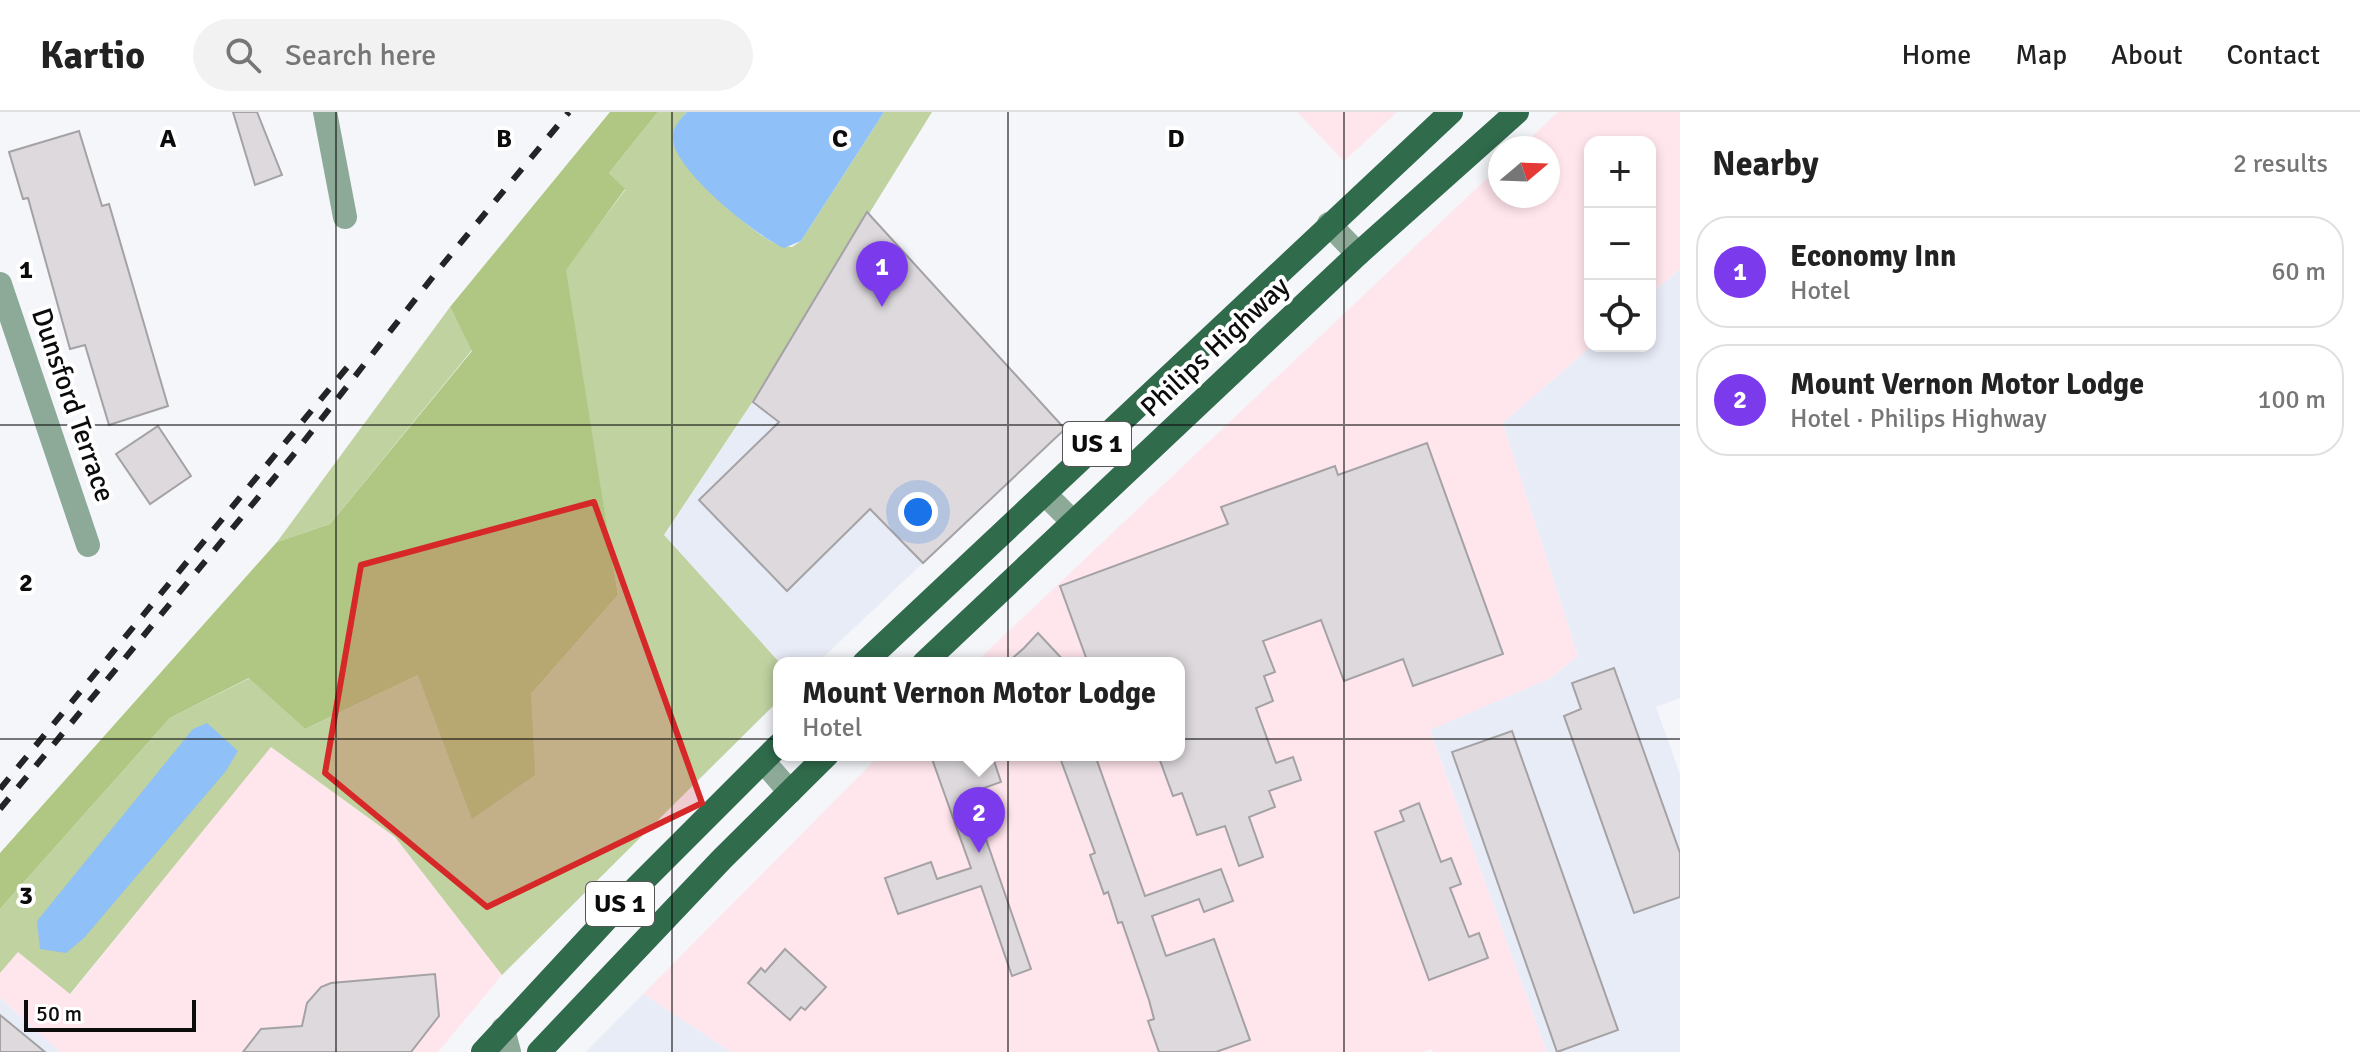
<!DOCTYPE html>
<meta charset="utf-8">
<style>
:root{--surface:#fff;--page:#f2f2f2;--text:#222;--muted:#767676;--line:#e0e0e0;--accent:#7c3aed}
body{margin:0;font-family:Signika,sans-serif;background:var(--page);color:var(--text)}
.controls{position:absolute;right:24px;top:24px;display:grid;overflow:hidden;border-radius:16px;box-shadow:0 4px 12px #0003}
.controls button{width:72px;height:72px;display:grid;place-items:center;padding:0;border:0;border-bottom:2px solid var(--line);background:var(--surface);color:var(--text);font:40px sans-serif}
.compass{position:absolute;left:1488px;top:24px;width:72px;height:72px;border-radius:50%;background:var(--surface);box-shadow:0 4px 12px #0003;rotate:71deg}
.scale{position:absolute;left:24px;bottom:20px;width:172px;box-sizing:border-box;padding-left:8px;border:4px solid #0c0c0d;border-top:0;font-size:22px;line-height:28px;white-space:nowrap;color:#0c0c0d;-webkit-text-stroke:6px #fff;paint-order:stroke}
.you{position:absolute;left:918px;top:400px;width:28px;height:28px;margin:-20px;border:6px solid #fff;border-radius:50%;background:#1a73e8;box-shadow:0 0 0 12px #1a73e833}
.badge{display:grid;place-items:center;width:52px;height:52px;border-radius:50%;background:var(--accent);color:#fff;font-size:26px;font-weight:700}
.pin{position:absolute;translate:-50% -66px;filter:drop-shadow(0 2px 4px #0008)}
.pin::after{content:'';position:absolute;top:42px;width:28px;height:24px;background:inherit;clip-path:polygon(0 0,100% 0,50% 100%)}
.popup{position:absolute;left:773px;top:545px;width:412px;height:104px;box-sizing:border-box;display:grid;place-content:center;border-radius:16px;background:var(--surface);filter:drop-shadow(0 2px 6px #0005);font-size:26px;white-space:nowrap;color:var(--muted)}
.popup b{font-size:30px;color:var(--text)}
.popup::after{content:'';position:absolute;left:50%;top:100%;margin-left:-16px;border:16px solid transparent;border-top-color:var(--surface)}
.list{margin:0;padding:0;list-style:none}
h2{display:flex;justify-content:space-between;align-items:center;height:104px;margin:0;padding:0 32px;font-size:34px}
h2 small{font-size:26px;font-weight:400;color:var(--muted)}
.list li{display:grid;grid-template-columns:52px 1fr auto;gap:24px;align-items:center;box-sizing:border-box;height:112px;margin:0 16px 16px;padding:0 16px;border:2px solid var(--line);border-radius:32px}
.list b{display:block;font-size:30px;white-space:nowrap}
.list p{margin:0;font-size:26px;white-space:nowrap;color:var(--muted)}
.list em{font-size:26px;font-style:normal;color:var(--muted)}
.icon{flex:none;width:44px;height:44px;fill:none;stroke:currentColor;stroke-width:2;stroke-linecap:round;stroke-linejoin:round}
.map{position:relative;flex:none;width:1680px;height:940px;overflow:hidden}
header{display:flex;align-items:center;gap:48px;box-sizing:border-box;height:112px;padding:0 40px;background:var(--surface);border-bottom:2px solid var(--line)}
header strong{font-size:38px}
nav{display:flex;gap:44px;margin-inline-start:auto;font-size:28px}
.search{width:560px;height:72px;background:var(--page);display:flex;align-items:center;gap:20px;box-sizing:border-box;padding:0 28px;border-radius:44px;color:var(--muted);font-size:30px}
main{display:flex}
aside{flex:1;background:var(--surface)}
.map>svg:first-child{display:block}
.commercial{fill:#ffe5ec}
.built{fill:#e8ecf7}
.green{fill:#bfd2a0}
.forest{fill:#afc783}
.water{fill:#8fc0f7}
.building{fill:#ddd9dd;stroke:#a4a2a5;stroke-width:2}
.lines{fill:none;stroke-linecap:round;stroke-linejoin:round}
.minor{stroke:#8daa98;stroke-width:24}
.major{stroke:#306b4c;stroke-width:24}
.rail{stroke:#232425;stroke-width:6;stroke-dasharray:14 14;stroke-linecap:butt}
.marked{fill:#d62828;fill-opacity:0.2;stroke:#d62828;stroke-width:6;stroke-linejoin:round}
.grid{fill:none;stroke:#0c0c0d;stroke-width:2;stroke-opacity:0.55}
.labels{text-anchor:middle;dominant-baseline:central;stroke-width:8;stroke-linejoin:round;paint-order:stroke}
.shield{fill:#fff;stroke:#555556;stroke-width:2}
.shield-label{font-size:26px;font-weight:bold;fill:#0c0c0d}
.street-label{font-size:28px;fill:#0c0c0d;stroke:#fff}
.grid-label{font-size:26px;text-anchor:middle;font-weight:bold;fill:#0c0c0d;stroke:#fff;stroke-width:8;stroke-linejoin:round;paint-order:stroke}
</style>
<header>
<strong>Kartio</strong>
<div class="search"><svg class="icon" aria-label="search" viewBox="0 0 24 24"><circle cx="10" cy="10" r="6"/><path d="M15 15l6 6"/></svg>Search here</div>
<nav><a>Home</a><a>Map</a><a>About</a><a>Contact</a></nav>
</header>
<main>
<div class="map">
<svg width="1680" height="940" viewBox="0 0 1680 940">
<rect width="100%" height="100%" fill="#f5f6fa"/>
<g class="commercial">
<polygon points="1297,0 1397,0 1344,49"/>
<polygon points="1558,0 1680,0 1680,157 1650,183 1650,30 1590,30 1592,234 1503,311 1578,544 1549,567 1430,619 1547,940 1433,940 1431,937 1423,940 731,940 643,882 880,643 1179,643 1179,551 975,551 1500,54 1500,84 1548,84 1548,36 1520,36"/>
<polygon points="270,634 395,725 502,863 438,940 60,940 0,886 0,861 18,840 71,882"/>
</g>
<g class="built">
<polygon points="1680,157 1680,586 1656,595 1680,662 1680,940 1547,940 1430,618 1549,567 1578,544 1503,311 1592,234 1650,234 1650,183"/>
<polygon points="753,289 810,335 923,451 817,551 780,551 664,424"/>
<polygon points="643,882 731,940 586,940"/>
<polygon points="0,886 60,940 0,940"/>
</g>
<g class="green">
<path d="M658 0H687C680 8 673 15 673 26 674 53 750 119 774 131 779 134 786 134 792 135L801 129 884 0H932L753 289 664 423 780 551 779 588 502 863 395 725 271 635 70 882 18 840 0 861V797L170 606 250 566 305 617 418 563 531 582 618 483 565 158 625 78 609 61Z"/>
<polygon points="450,195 472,238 330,412 277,430"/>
</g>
<polygon class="forest" points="610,0 658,0 609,61 625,77 566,158 618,483 531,582 535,663 472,707 418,563 305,617 249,566 170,606 0,797 0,741 277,430 330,412 472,239 450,195"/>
<g class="water">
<path d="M687 0H884L801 129 784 136C756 124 674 58 673 27 672 15 680 8 687 0Z"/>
<polygon points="207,611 238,639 226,659 84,826 66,841 40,837 37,809 193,617"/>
</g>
<g class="building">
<polygon points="233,0 257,0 282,63 255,73"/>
<polygon points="79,19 102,94 109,92 168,294 109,313 85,233 70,237 28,86 23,87 9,40"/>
<polygon points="867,100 1065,317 923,451 870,397 787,479 699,388 779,310 753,290"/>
<polygon points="158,314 191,364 150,392 116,342"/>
<polygon points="1427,331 1503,542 1413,574 1403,547 1344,569 1321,508 1263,529 1275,560 1264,564 1273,589 1256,596 1276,651 1293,645 1301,668 1269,679 1275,695 1249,705 1263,745 1239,754 1225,714 1197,723 1182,681 1173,684 1158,643 1179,643 1179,551 1088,551 1060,474 1228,412 1221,395 1335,354 1338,363"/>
<polygon points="1038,521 1066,551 1007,551 1024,536"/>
<polygon points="1614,556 1680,741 1680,785 1634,801 1564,604 1581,597 1572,571"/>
<polygon points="1512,619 1618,918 1557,940 1452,640"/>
<polygon points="943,643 992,643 1001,670 970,681 1031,857 1012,864 981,774 898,802 885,766 931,750 937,767 971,756 932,647"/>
<polygon points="1059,643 1095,643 1145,784 1221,757 1233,789 1204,800 1199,787 1152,804 1166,844 1214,827 1250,928 1216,940 1159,940 1148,909 1154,907 1149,888 1122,810 1118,811 1108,780 1104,782 1090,743 1095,741"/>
<polygon points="1419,691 1441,750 1451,746 1461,772 1450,776 1469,825 1479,821 1488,846 1429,868 1375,720 1404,709 1400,699"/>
<polygon points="785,837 826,875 805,898 801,895 790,908 748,871 761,856 765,860"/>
<polygon points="435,862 439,904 411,940 243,940 261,917 302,914 307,891 321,875 331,871"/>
<polygon points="0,903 45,940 0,940"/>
</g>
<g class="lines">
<g class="minor">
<polyline points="325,0 345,105"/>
<polyline points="1329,112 1358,142"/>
<polyline points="0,172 88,433"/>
<polyline points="1045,382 1073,410"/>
<polyline points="763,649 790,680"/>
<polyline points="503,917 509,940"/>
</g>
<g class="major">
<polyline points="864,551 1451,0"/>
<polyline points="924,551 1358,142 1517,0"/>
<polyline points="483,940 625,787 779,633"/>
<polyline points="539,940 722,747 827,643"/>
</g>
<g class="rail">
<polyline points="0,677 354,247"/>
<polyline points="0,697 294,342 439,157 569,0"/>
</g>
</g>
<path class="marked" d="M594 390 702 691 487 795 325 661 361 453Z"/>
<path class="grid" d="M336 0V940M672 0V940M1008 0V940M1344 0V940M0 313H1680M0 627H1680"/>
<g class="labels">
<g class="shield">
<rect x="1063" y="310" width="68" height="44" rx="6"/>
<rect x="586" y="770" width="68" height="44" rx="6"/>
</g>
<g class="shield-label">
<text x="1097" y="332">US 1</text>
<text x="620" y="792">US 1</text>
</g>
<g class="street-label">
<text transform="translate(1215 235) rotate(-43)">Philips Highway</text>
<text transform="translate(73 293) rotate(71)">Dunsford Terrace</text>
</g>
</g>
<g class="grid-label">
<text x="168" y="35">A</text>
<text x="504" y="35">B</text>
<text x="840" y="35">C</text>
<text x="1176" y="35">D</text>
<text x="26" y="166">1</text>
<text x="26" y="479">2</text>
<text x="26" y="792">3</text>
</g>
</svg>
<div class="controls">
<button>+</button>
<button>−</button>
<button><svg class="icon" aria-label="locate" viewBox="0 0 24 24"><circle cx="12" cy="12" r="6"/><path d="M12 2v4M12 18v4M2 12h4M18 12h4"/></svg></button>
</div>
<svg class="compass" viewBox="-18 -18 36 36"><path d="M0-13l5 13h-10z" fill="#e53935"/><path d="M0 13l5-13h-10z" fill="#767676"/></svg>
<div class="scale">50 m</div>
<div class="you"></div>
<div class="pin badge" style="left:882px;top:195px">1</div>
<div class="pin badge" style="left:979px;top:741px">2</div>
<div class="popup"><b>Mount Vernon Motor Lodge</b>Hotel</div>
</div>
<aside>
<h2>Nearby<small>2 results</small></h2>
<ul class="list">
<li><span class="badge">1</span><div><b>Economy Inn</b><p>Hotel</p></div><em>60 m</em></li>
<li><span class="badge">2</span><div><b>Mount Vernon Motor Lodge</b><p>Hotel · Philips Highway</p></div><em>100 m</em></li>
</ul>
</aside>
</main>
